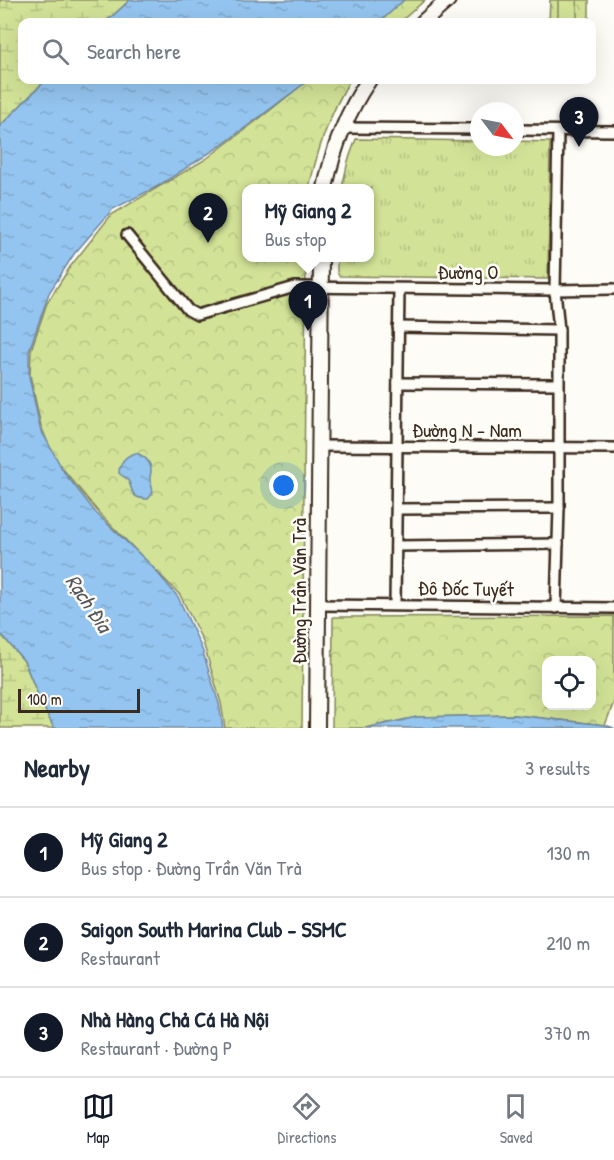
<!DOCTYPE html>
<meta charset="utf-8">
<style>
:root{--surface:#fff;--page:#f6f6f7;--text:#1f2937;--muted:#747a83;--line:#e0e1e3;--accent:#111827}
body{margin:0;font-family:"Patrick Hand",sans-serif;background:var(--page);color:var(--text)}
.controls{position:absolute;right:18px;bottom:18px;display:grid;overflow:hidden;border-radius:12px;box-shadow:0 6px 24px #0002}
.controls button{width:54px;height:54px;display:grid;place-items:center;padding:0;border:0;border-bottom:2px solid var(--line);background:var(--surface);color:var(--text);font:30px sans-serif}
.compass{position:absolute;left:470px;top:102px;width:54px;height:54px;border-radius:50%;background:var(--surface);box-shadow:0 6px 24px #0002;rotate:122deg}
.scale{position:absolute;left:18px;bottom:15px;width:122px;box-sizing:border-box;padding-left:6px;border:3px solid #3b2a1e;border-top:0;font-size:16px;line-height:21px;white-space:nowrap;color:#3b2a1e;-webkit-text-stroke:4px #fdfcf7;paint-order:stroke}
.you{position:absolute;left:284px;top:486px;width:21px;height:21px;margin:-15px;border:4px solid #fff;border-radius:50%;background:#1a73e8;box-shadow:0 0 0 9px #1a73e833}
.badge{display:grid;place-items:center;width:39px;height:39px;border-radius:50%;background:var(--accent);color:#fff;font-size:20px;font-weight:700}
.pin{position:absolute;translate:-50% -50px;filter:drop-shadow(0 2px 3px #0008)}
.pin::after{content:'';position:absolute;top:32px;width:21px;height:18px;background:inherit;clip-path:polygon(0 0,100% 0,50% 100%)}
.popup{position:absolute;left:242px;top:184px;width:132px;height:78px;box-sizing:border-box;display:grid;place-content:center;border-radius:12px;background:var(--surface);filter:drop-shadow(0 2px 4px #0005);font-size:20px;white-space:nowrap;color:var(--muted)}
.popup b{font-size:22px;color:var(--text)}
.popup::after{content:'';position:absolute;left:50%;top:100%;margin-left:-12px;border:12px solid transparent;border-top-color:var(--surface)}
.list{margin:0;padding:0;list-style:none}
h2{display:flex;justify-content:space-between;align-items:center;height:78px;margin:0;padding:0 24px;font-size:26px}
h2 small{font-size:20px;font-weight:400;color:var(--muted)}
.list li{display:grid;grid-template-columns:39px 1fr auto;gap:18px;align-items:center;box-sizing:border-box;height:90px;padding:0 24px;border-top:2px solid var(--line)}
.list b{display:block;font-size:22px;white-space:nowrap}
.list p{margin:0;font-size:20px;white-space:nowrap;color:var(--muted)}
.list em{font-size:20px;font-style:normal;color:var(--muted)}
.icon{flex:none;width:33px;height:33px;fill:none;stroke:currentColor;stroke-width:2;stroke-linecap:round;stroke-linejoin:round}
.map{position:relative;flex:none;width:614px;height:728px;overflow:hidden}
.search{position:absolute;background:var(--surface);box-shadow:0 6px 24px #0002;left:18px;right:18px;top:18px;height:66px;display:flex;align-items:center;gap:15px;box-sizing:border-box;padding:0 21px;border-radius:12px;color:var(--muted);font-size:22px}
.sheet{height:348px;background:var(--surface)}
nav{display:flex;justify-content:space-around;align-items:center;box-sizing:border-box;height:84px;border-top:2px solid var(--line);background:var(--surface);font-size:16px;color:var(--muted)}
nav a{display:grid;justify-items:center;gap:3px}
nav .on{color:var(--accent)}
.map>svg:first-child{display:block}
.grass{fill:url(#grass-tufts);stroke:#86865a;stroke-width:1.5}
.forest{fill:url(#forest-crowns);stroke:#86865a;stroke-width:1.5;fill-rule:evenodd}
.wetland{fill:url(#wetland-marsh);stroke:#86865a;stroke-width:1.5}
.pitch{fill:#d2e397;stroke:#86865a;stroke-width:1.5}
.water{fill:url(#water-ripples);stroke:#70879c;stroke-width:1.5}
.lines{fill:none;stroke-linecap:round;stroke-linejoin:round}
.minor-casing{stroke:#3b2a1e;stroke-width:14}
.secondary-casing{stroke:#3b2a1e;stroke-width:18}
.minor{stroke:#fdfcf7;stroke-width:9}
.secondary{stroke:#fdfcf7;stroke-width:14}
.labels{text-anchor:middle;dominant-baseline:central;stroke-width:5;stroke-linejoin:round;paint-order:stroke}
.street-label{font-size:20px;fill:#3b2a1e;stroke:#fdfcf7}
.water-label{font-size:21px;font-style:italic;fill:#56585d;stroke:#fdfcf7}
</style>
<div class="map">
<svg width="614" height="728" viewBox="0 0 614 728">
<defs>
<pattern id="grass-tufts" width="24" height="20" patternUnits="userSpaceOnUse" patternTransform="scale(1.5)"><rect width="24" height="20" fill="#d2e397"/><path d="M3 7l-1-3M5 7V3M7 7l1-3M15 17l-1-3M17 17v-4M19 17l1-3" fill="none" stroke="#b5c382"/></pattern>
<pattern id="forest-crowns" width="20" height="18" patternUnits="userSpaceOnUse" patternTransform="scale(1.5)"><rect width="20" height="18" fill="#d2e397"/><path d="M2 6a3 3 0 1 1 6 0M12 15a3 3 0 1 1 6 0" fill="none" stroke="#b5c382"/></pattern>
<pattern id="wetland-marsh" width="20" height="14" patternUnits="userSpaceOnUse" patternTransform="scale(1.5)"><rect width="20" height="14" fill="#d2e397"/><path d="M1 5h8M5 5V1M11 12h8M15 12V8" fill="none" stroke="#b5c382"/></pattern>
<pattern id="water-ripples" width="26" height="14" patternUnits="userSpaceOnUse" patternTransform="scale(1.5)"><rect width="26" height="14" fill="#94c5f0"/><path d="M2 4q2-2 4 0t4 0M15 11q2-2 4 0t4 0" fill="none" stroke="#80a9cd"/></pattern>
</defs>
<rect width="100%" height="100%" fill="#fdfcf7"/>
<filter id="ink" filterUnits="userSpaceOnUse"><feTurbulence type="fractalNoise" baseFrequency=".0167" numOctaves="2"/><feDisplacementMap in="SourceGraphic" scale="12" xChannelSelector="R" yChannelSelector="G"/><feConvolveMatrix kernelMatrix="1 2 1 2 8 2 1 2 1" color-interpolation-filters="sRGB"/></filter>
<g filter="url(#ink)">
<polygon class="grass" points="356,139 479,141 479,147 515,147 515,141 550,142 548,279 339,276 337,271 337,258 370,258 370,188 342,188 348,161"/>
<g class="forest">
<polygon points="404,0 425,0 400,22 377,22"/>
<polygon points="550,0 589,0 589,22 549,22"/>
<path d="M308 80H350C329 115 318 148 309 188H246V258H306L302 728H225L221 703 203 642 180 595 99 513 54 458 41 426 30 375 31 350 47 303 70 267 111 215 206 159 268 112Z"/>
<path d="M614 616V702L605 725 515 715 417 717 365 728H332L333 617ZM546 660H592V706H546Z"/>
</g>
<g class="wetland">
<polygon points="0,0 130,0 106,22 22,22 22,80 46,80 0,126"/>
<polygon points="0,633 24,661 40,700 54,728 0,728"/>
</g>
<rect class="pitch" x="558" y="0" width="19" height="22"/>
<g class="water">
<polygon points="130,0 404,0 380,22 106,22"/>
<polygon points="46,80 309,80 222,145 158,186 113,209 74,254 49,293 29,351 29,376 40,428 64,472 96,513 150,564 178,597 202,649 219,704 223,728 54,728 40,700 24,661 0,633 0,126"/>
<path d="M136 453C144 456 151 461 151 471 151 476 149 476 150 481 153 490 155 492 148 499 127 498 135 489 127 479 125 477 120 475 119 473 119 463 126 455 136 453Z"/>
<polygon points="515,715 605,725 614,728 366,728 417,717"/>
</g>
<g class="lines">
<defs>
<g id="minor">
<polyline points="342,128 479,129"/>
<polyline points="515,130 614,131"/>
<polyline points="127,235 188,310 197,315 295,287 555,290 614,289"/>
<polyline points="398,327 559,330"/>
<polyline points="398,383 558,384"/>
<polyline points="319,446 614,448"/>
<polyline points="397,509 559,508"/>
<polyline points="396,546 558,544"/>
<polyline points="318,605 614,608"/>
<polyline points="395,605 399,289"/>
<polyline points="556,608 559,508 559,330 555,290 558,131"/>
</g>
<g id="secondary">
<polyline points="423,22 448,0"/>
<path d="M325 188C333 149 346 113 369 80"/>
<polyline points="317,728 321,258"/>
</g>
</defs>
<use href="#minor" class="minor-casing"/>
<use href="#secondary" class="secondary-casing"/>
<use href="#minor" class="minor"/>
<use href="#secondary" class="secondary"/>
</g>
</g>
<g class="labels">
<g class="street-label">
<text x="468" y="271">Đường O</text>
<text x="467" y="429">Đường N - Nam</text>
<text transform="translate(466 588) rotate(1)">Đô Đốc Tuyết</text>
<text transform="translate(298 591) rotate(-90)">Đường Trần Văn Trà</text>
</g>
<g class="water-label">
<text transform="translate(89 603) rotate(56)">Rạch Đỉa</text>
</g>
</g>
</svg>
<div class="controls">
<button><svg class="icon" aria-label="locate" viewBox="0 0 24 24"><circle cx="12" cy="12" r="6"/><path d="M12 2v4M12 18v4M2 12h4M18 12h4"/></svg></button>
</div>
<svg class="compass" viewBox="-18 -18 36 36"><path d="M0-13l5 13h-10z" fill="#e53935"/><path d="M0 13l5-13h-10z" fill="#747a83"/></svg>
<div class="scale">100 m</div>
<div class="you"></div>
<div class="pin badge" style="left:308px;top:331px">1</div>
<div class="popup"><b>Mỹ Giang 2</b>Bus stop</div>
<div class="pin badge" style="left:208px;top:243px">2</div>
<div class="pin badge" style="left:579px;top:147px">3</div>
<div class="search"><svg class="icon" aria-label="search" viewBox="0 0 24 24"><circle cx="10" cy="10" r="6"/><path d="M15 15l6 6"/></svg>Search here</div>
</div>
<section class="sheet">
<h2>Nearby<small>3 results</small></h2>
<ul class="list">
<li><span class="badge">1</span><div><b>Mỹ Giang 2</b><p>Bus stop · Đường Trần Văn Trà</p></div><em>130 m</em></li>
<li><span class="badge">2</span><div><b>Saigon South Marina Club - SSMC</b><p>Restaurant</p></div><em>210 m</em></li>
<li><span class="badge">3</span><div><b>Nhà Hàng Chả Cá Hà Nội</b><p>Restaurant · Đường P</p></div><em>370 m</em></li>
</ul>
</section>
<nav>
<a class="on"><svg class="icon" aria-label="map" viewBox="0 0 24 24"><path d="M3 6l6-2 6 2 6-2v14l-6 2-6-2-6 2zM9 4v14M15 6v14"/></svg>Map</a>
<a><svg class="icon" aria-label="directions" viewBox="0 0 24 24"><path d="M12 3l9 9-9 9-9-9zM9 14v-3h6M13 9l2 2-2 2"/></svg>Directions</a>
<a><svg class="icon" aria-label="saved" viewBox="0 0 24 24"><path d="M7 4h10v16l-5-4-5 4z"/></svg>Saved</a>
</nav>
